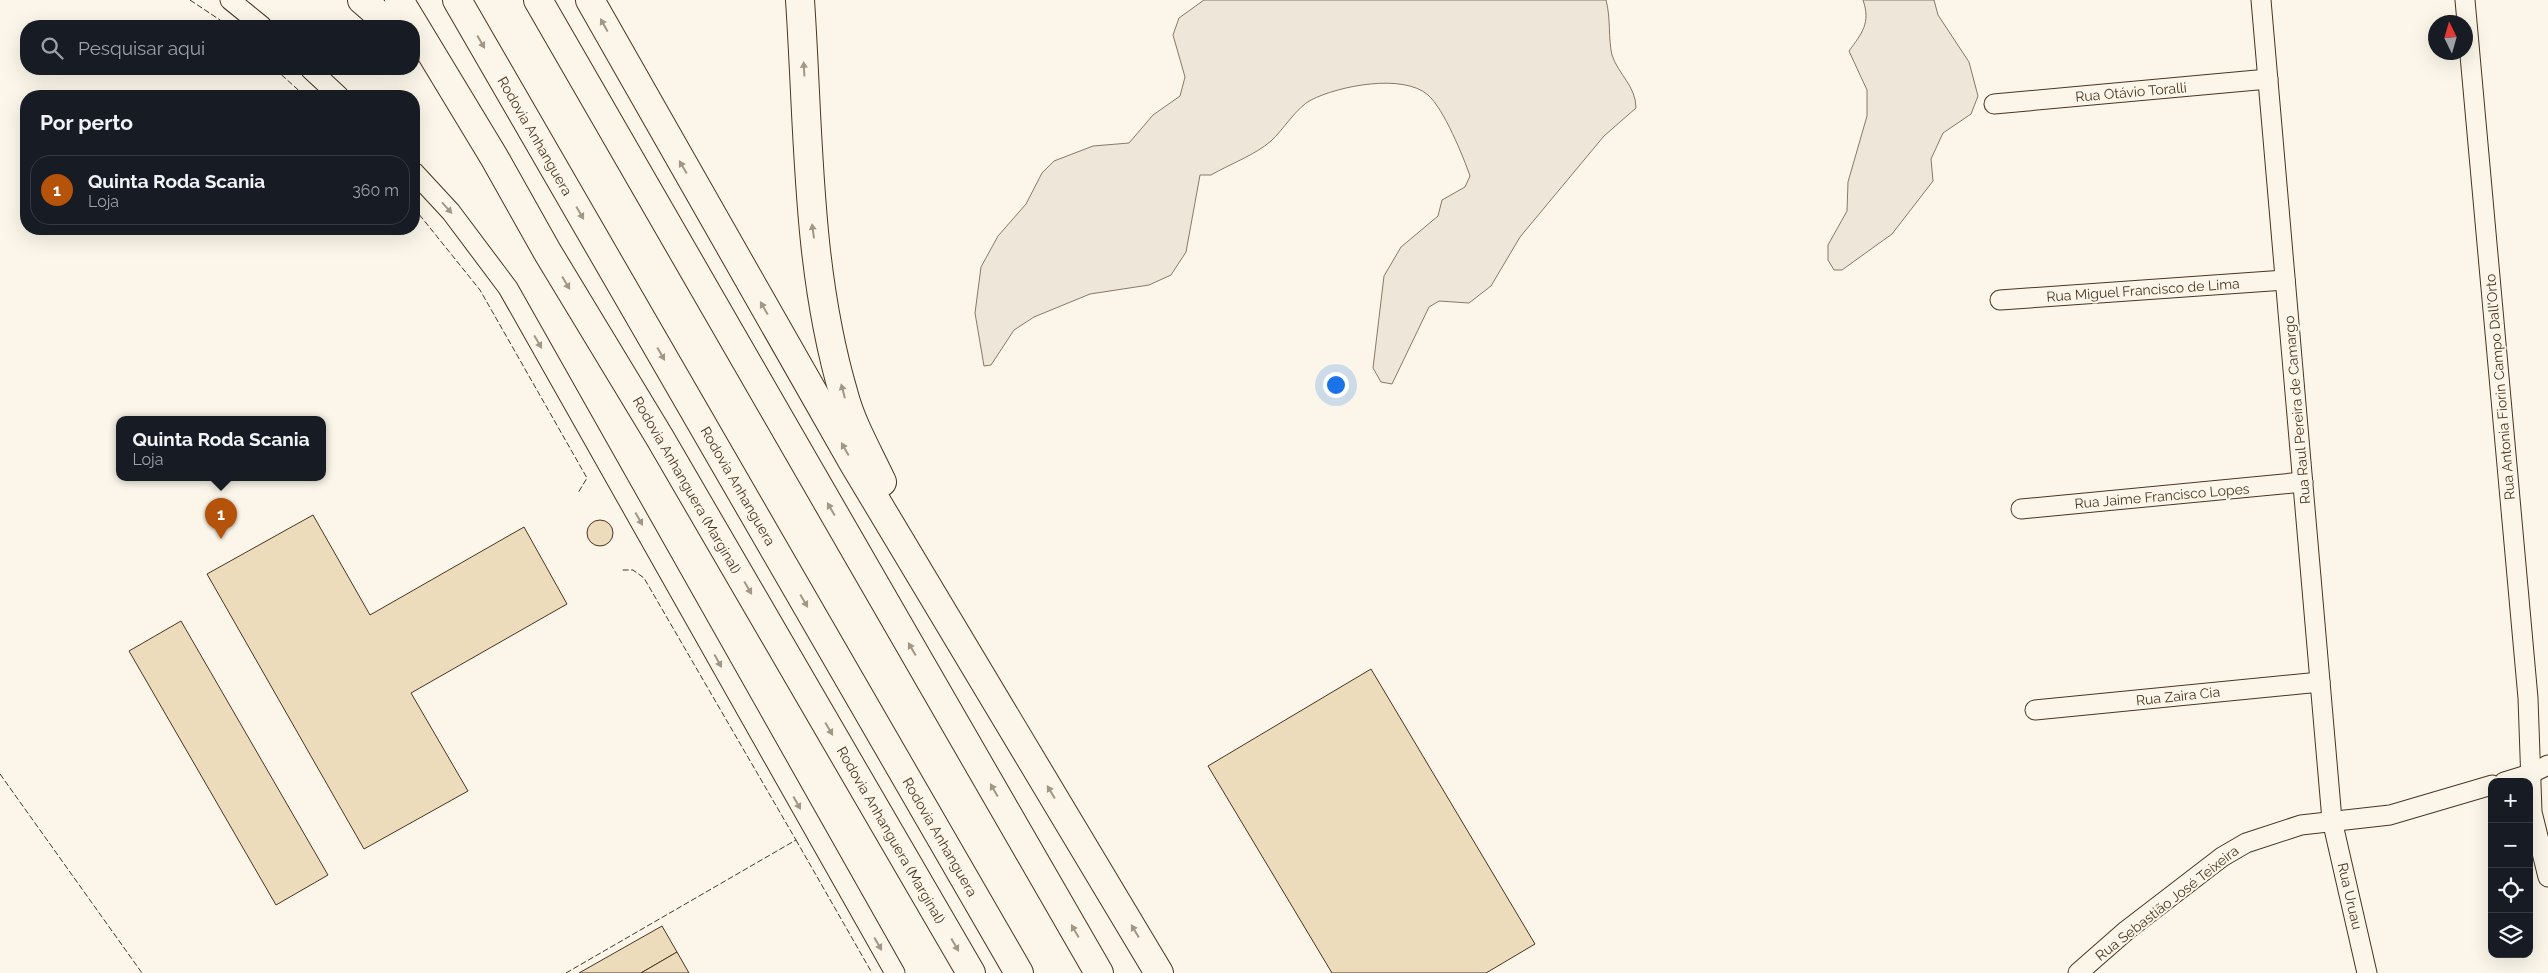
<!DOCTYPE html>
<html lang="pt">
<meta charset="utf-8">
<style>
:root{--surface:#171b24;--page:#20242c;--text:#f1f3f6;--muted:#9ea1a6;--line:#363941;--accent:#b45309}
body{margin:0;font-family:Raleway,sans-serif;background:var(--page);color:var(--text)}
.controls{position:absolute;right:15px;bottom:15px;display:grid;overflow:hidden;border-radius:10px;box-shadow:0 5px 20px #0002}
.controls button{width:45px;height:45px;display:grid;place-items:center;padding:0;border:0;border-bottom:1px solid var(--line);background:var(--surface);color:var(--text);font:25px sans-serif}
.compass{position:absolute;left:2428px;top:15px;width:45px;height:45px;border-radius:50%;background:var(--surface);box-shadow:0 5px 20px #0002;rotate:355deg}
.you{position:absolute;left:1335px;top:384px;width:18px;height:18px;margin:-12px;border:4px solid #fff;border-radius:50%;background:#1a73e8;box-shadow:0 0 0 8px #1a73e833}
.badge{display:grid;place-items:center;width:32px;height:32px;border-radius:50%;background:var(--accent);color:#fff;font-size:16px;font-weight:700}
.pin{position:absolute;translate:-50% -41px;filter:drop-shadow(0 1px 2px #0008)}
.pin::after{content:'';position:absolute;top:26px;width:18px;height:15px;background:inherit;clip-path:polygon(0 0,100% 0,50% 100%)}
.popup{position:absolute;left:116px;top:416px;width:210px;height:65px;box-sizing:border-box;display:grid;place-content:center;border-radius:10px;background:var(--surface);filter:drop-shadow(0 1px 4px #0005);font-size:16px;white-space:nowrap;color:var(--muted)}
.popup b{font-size:19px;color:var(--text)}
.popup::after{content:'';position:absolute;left:50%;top:100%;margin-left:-10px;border:10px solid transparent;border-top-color:var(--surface)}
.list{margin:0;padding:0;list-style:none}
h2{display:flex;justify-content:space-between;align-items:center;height:65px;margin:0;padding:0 20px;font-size:21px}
h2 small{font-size:16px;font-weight:400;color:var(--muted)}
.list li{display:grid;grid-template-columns:32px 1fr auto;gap:15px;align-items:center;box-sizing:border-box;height:70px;margin:0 10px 10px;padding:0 10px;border:1px solid var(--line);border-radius:20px}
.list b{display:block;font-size:19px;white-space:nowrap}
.list p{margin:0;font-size:16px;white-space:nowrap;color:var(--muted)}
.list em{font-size:16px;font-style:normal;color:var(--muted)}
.icon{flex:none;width:28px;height:28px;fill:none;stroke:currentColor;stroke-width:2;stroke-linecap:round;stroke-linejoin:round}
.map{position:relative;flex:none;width:2548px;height:973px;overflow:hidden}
.search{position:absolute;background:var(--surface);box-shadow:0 5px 20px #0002;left:20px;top:20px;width:400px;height:55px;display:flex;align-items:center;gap:12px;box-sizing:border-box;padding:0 18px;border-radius:20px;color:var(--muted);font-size:19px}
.panel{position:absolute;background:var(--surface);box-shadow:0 5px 20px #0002;left:20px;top:90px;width:400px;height:145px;border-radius:20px}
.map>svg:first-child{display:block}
.green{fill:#ede6d9;stroke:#887966}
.building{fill:#ecdcbc;stroke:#4a3520}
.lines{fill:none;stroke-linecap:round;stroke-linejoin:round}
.minor-casing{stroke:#4a3520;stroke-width:21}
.trunk-casing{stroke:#4a3520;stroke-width:30}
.motorway-casing{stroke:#4a3520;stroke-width:30}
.minor{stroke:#fbf6e9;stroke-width:19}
.trunk{stroke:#fbf6e9;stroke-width:28}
.motorway{stroke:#fbf6e9;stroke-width:28}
.fence{stroke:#4a3520;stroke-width:1;stroke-dasharray:6 2.5;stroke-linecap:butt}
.oneway{fill:#a29684}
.labels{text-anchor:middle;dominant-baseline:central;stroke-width:4;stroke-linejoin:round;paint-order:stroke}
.street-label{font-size:14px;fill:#4a3520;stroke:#fbf6e9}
</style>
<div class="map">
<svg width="2548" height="973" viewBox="0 0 2548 973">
<rect width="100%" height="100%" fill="#fbf6e9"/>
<g class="green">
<path d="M1204 0H1606C1611 18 1608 39 1612 55 1618 74 1636 86 1636 108L1604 136 1520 237 1491 286 1469 303 1439 301 1429 307 1392 384 1381 382 1373 368 1384 276 1401 247 1438 216 1442 200 1465 187 1470 176C1463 156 1444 109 1428 95 1403 73 1338 86 1311 100 1297 107 1283 130 1271 141 1255 155 1230 164 1211 175H1200L1186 252 1171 275 1149 285 1090 294 1034 317 1014 330 991 365 984 366 975 313 981 267 998 236 1026 204 1042 173 1054 161 1093 146 1129 143 1153 115 1180 96 1185 77 1173 35 1179 18Z"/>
<path d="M1863 0H1934L1938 15 1969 62 1978 96 1971 114 1943 133 1931 159 1933 181 1892 234 1842 270H1834L1828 260V245L1847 211 1848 182 1867 116V90L1849 51C1862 33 1871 23 1863 0Z"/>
</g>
<g class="building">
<polygon points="313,515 370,615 524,527 567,604 411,693 468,791 364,849 207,574"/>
<circle cx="600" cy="533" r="13"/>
<polygon points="181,621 328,875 276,905 129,651"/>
<polygon points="1371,669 1535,944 1486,973 1332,973 1208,766"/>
<polygon points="662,926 677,952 641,973 579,973"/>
<polygon points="677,952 689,973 641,973"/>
</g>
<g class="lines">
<defs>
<g id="minor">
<polyline points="230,0 262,26"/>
<polyline points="2261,0 2332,820 2367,973"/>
<polyline points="2465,0 2528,698 2532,812 2548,877"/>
<polyline points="310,69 339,96"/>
<polyline points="1994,104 2268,79"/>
<polyline points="414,172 451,212 508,288 895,973"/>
<polyline points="2000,300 2285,280"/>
<polyline points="2021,509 2303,482"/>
<polyline points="2035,710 2320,682"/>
<polyline points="2504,782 2530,774 2548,765"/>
<polyline points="2078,973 2127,930 2222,857 2246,843 2301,825 2390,815 2492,785"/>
</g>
<g id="trunk">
<polyline points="362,0 392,26"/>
<polyline points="399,0 494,157 548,253 660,438 971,973"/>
<polyline points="590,0 854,464 1159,973"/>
<path d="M800 0C809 132 806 267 844 395 852 425 869 454 882 482"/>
</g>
<g id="motorway">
<polyline points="457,0 1019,973"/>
<polyline points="538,0 1099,973"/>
</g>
</defs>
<use href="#minor" class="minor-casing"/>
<use href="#trunk" class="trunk-casing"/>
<use href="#motorway" class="motorway-casing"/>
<use href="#minor" class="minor"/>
<use href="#trunk" class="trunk"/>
<use href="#motorway" class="motorway"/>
<g class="fence">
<polyline points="190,0 229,26"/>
<polyline points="275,69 305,96"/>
<polyline points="414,208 480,290 587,478 578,493"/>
<polyline points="0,774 142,973"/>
<polyline points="796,840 872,973"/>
<polyline points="566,973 796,840 644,578 633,570 622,570"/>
</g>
</g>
<defs><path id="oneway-solid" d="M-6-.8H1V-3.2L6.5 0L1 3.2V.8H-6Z" transform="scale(1.25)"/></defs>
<g class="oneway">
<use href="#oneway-solid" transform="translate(604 25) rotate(-119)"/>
<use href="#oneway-solid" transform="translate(481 42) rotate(60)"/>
<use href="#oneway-solid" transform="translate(804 69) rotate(-93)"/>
<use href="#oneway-solid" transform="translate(683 167) rotate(-120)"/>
<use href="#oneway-solid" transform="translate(447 208) rotate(48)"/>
<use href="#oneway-solid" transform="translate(580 213) rotate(60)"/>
<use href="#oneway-solid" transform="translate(813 231) rotate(-98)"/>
<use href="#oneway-solid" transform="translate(566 283) rotate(59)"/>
<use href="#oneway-solid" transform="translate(764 308) rotate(-120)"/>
<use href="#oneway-solid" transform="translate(538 342) rotate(60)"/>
<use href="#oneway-solid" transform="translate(661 354) rotate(60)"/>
<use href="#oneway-solid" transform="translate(843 391) rotate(-105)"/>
<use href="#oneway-solid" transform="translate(845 449) rotate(-120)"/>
<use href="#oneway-solid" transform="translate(831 509) rotate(-120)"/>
<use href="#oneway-solid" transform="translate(639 519) rotate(61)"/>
<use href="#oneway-solid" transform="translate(748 588) rotate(60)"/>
<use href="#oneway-solid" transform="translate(804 601) rotate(60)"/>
<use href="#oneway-solid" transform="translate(912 649) rotate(-120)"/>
<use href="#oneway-solid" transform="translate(718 661) rotate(61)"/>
<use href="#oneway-solid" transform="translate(829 729) rotate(60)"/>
<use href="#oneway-solid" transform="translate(994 790) rotate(-120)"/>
<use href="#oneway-solid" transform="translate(1051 792) rotate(-121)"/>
<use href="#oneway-solid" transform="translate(797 803) rotate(61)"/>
<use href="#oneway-solid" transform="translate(1075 931) rotate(-120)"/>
<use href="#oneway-solid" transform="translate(1135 931) rotate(-121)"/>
<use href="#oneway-solid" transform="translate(878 944) rotate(60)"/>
<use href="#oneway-solid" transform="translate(955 945) rotate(60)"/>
</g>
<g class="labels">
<g class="street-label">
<text transform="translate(2131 92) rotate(-5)">Rua Otávio Toralli</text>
<text transform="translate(535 136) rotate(60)">Rodovia Anhanguera</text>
<text transform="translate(2143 290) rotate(-4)">Rua Miguel Francisco de Lima</text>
<text transform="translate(2500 387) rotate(-95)">Rua Antonia Fiorin Campo Dall'Orto</text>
<text transform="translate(2297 410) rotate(-95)">Rua Raul Pereira de Camargo</text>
<text transform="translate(687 485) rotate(60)">Rodovia Anhanguera (Marginal)</text>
<text transform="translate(738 486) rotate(60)">Rodovia Anhanguera</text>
<text transform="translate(2162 496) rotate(-5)">Rua Jaime Francisco Lopes</text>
<text transform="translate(2178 696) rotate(-6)">Rua Zaira Cia</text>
<text transform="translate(891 835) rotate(60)">Rodovia Anhanguera (Marginal)</text>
<text transform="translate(940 837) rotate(60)">Rodovia Anhanguera</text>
<text transform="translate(2350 896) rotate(77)">Rua Uruau</text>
<text transform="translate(2167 903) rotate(-38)">Rua Sebastião José Teixeira</text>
</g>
</g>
</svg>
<div class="controls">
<button>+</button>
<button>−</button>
<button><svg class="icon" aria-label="locate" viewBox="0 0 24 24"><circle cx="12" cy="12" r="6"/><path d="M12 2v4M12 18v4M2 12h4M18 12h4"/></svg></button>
<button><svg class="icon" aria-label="layers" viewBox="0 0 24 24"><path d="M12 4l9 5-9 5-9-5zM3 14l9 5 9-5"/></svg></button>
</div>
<svg class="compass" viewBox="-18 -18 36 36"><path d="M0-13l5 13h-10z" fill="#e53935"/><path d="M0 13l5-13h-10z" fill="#9ea1a6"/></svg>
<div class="you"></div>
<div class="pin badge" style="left:221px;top:539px">1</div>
<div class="popup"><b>Quinta Roda Scania</b>Loja</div>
<div class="search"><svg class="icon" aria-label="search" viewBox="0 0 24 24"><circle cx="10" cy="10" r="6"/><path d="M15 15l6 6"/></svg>Pesquisar aqui</div>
<section class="panel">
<h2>Por perto<small></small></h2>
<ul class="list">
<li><span class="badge">1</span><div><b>Quinta Roda Scania</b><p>Loja</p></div><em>360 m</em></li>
</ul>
</section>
</div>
